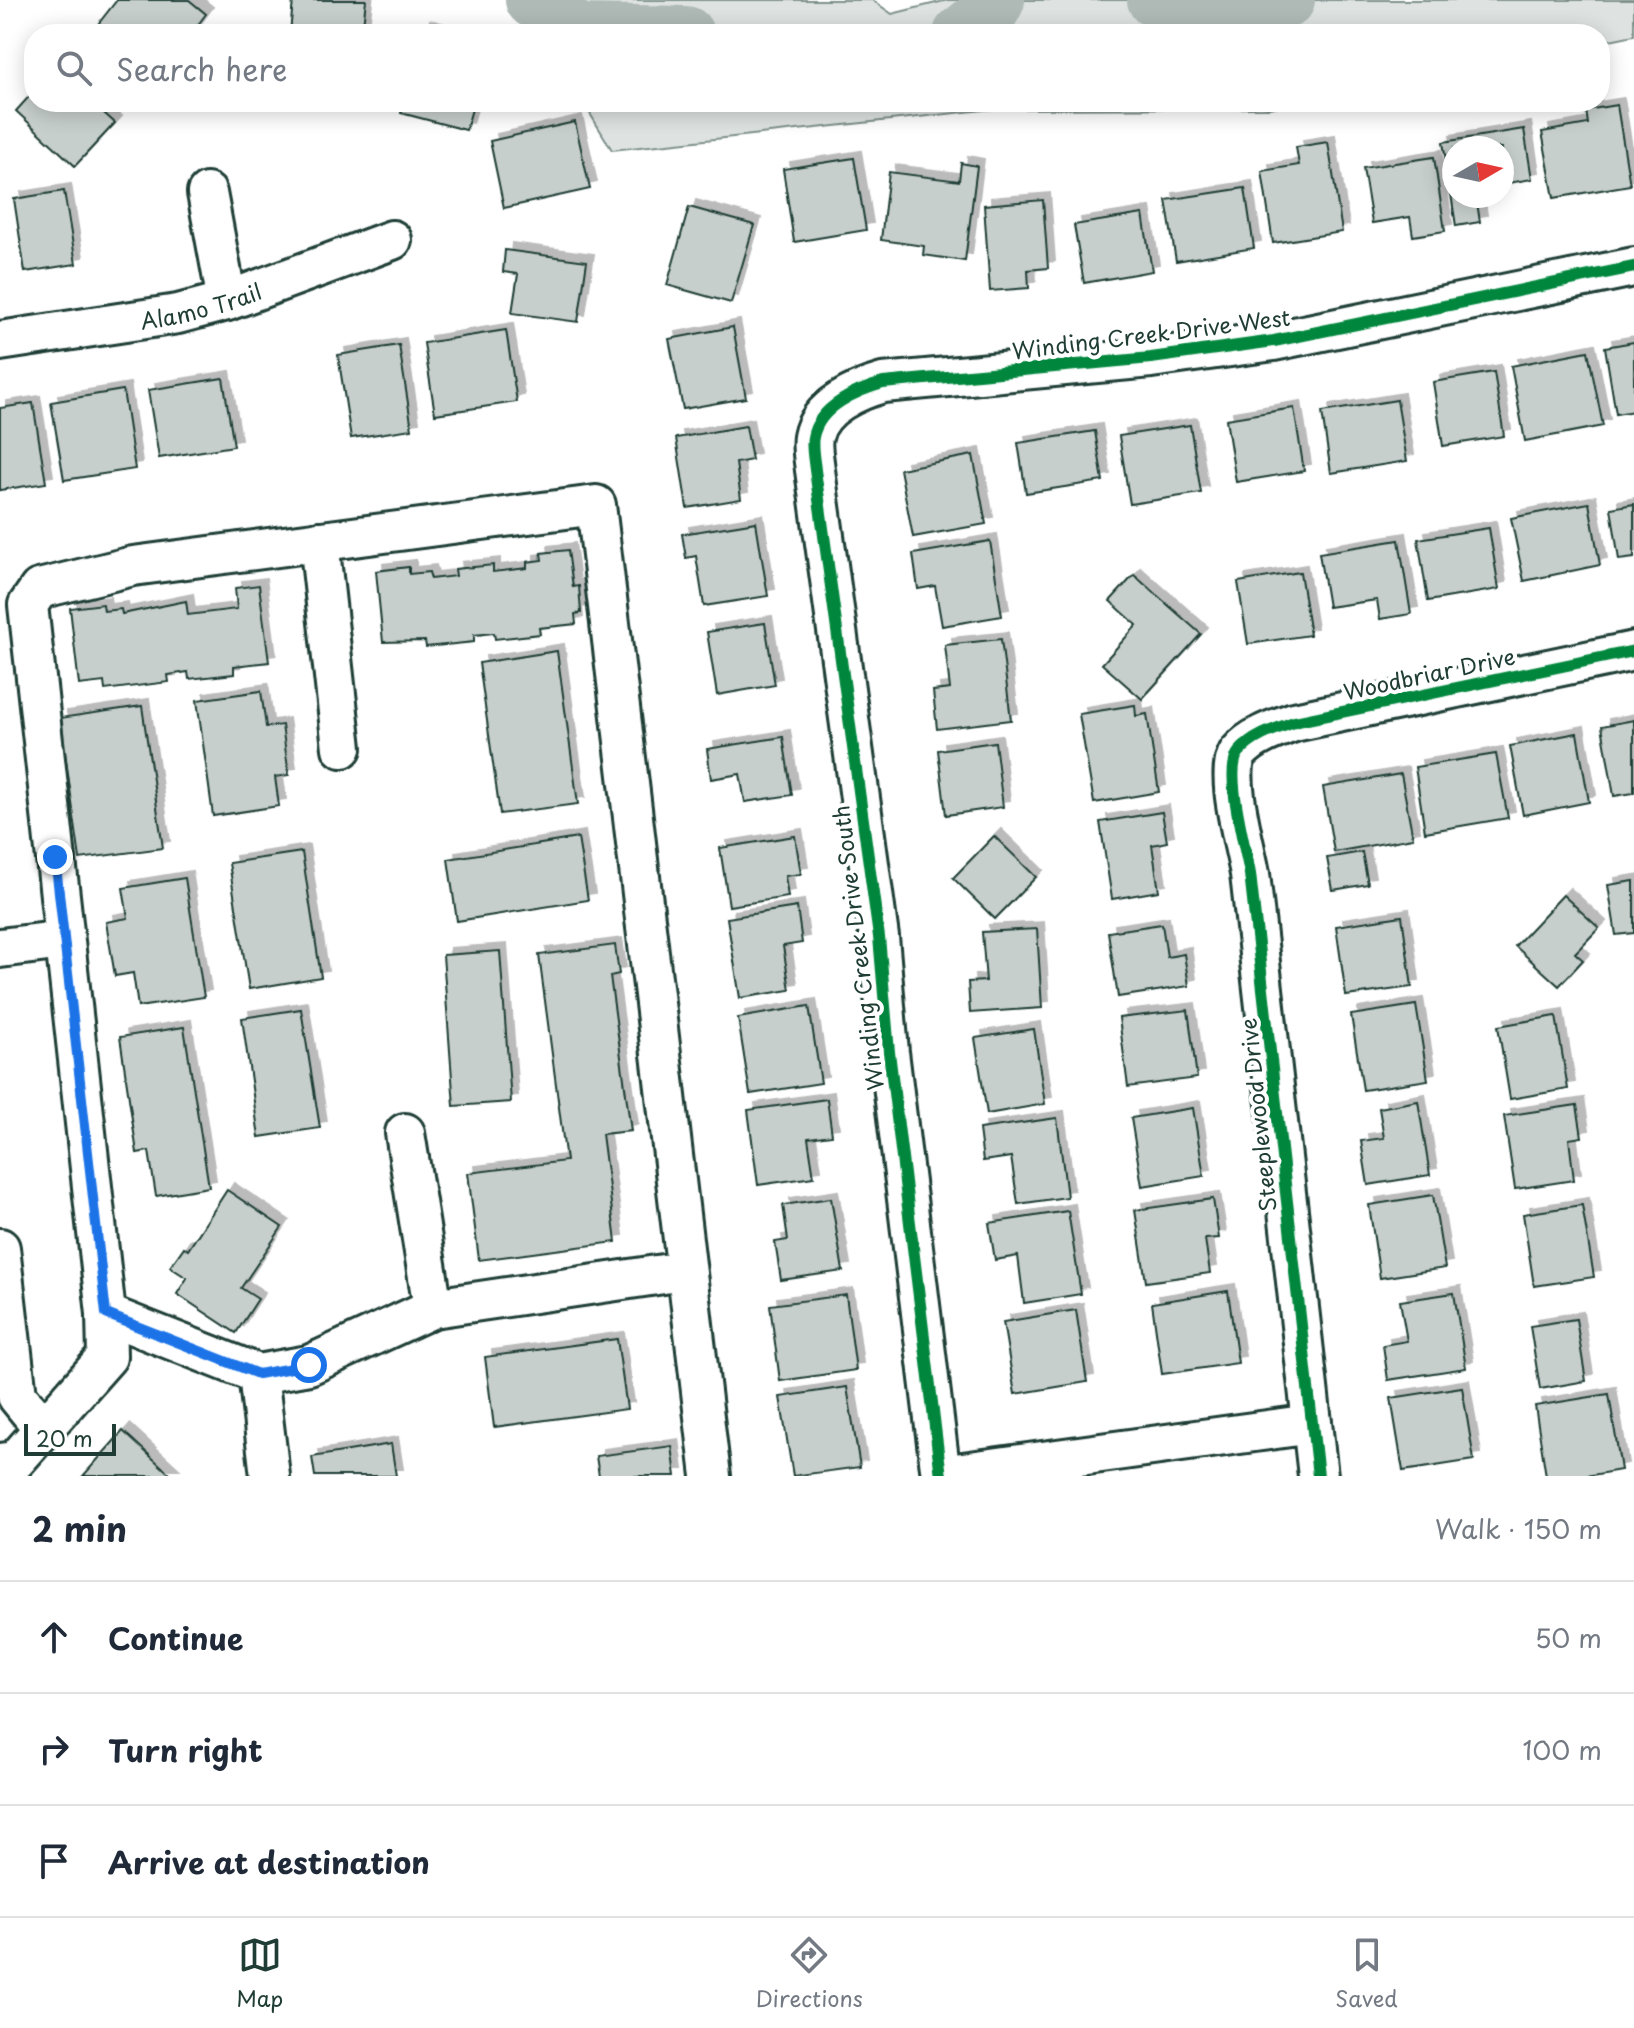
<!DOCTYPE html>
<meta charset="utf-8">
<style>
:root{--surface:#fff;--page:#f6f6f7;--text:#1f2937;--muted:#747a83;--line:#e0e1e3;--accent:#1f3d34}
body{margin:0;font-family:"Playpen Sans",sans-serif;background:var(--page);color:var(--text)}
.compass{position:absolute;left:1442px;top:136px;width:72px;height:72px;border-radius:50%;background:var(--surface);box-shadow:0 4px 20px #0003;rotate:81deg}
.scale{position:absolute;left:24px;bottom:20px;width:92px;box-sizing:border-box;padding-left:8px;border:4px solid #1f3d34;border-top:0;font-size:22px;line-height:28px;white-space:nowrap;color:#1f3d34;-webkit-text-stroke:6px #fff;paint-order:stroke}
.stop{position:absolute;width:24px;height:24px;margin:-18px;border:6px solid #1a73e8;border-radius:50%;background:#fff}
.stop.end{background:#1a73e8;border-color:#fff;box-shadow:0 2px 8px #0008}
.list{margin:0;padding:0;list-style:none}
h2{display:flex;justify-content:space-between;align-items:center;height:104px;margin:0;padding:0 32px;font-size:34px}
h2 small{font-size:26px;font-weight:400;color:var(--muted)}
.list li{display:grid;grid-template-columns:52px 1fr auto;gap:24px;align-items:center;box-sizing:border-box;height:112px;padding:0 32px;border-top:2px solid var(--line)}
.list b{display:block;font-size:30px;white-space:nowrap}
.list em{font-size:26px;font-style:normal;color:var(--muted)}
.icon{flex:none;width:44px;height:44px;fill:none;stroke:currentColor;stroke-width:2;stroke-linecap:round;stroke-linejoin:round}
.map{position:relative;flex:none;width:1634px;height:1476px;overflow:hidden}
.search{position:absolute;background:var(--surface);box-shadow:0 4px 20px #0003;left:24px;right:24px;top:24px;height:88px;display:flex;align-items:center;gap:20px;box-sizing:border-box;padding:0 28px;border-radius:32px;color:var(--muted);font-size:30px}
.sheet{height:440px;background:var(--surface)}
nav{display:flex;justify-content:space-around;align-items:center;box-sizing:border-box;height:112px;border-top:2px solid var(--line);background:var(--surface);font-size:22px;color:var(--muted)}
nav a{display:grid;justify-items:center;gap:4px}
nav .on{color:var(--accent)}
.map>svg:first-child{display:block}
.green{fill:#dee3e2;stroke:#7e908b;stroke-width:2}
.lines{fill:none;stroke-linecap:round;stroke-linejoin:round}
.river{stroke:#afbab7;stroke-width:56}
.building{fill:#c7cfcc;stroke:#1f3d34;stroke-width:2;filter:url(#shadow)}
.minor-casing{stroke:#1f3d34;stroke-width:44}
.minor{stroke:#fff;stroke-width:38}
.cycleway-casing{stroke:#fff;stroke-width:17}
.cycleway{stroke:#00873e;stroke-width:12}
.route{stroke:#1a73e8;stroke-width:10}
.labels{text-anchor:middle;dominant-baseline:central;stroke-width:8;stroke-linejoin:round;paint-order:stroke}
.street-label{font-size:22px;fill:#1f3d34;stroke:#fff}
</style>
<div class="map">
<svg width="1634" height="1476" viewBox="0 0 1634 1476">
<defs>
<filter id="shadow"><feDropShadow dx="7" dy="-7" stdDeviation="0" flood-color="#0004"/></filter>
</defs>
<rect width="100%" height="100%" fill="#fff"/>
<filter id="ink" filterUnits="userSpaceOnUse"><feTurbulence type="fractalNoise" baseFrequency=".0125" numOctaves="2"/><feDisplacementMap in="SourceGraphic" scale="16" xChannelSelector="R" yChannelSelector="G"/><feConvolveMatrix kernelMatrix="1 2 1 2 8 2 1 2 1" color-interpolation-filters="sRGB"/></filter>
<g filter="url(#ink)">
<g class="green">
<polygon points="507,0 872,0 892,14 948,0 1634,0 1634,35 1600,42 1600,34 537,34"/>
<polygon points="583,102 1299,102 1269,108 993,109 612,150"/>
</g>
<g class="lines">
<g class="river">
<polyline points="533,0 579,32 686,34"/>
<polyline points="1155,0 1202,27 1287,0"/>
<polyline points="961,34 993,8 997,0"/>
</g>
</g>
<g class="building">
<polygon points="117,0 189,0 206,14 191,34 102,34 95,28"/>
<polygon points="293,0 366,0 362,34 290,34"/>
<polygon points="423,27 449,34 421,34"/>
<polygon points="34,91 34,102 92,102 115,123 75,166 16,111"/>
<polygon points="404,102 474,102 466,130 401,113"/>
<polygon points="1617,105 1630,185 1554,198 1542,132 1588,124 1586,110"/>
<polygon points="575,122 590,189 504,208 490,141"/>
<polygon points="1524,129 1532,179 1502,184 1502,148 1454,148 1454,196 1476,196 1480,222 1456,226 1443,142"/>
<polygon points="1328,142 1342,232 1273,243 1262,171 1299,165 1296,147"/>
<polygon points="1434,157 1445,231 1413,236 1410,217 1372,223 1363,168"/>
<polygon points="854,158 866,230 794,242 783,169"/>
<polygon points="961,163 977,166 965,261 923,255 924,246 881,240 889,172 959,181"/>
<polygon points="1245,188 1254,248 1176,261 1166,200"/>
<polygon points="64,191 76,264 25,272 14,199"/>
<polygon points="1043,200 1048,268 1028,270 1029,288 990,291 984,205"/>
<polygon points="689,207 754,225 731,303 667,285"/>
<polygon points="1143,214 1152,271 1084,283 1074,225"/>
<polygon points="505,250 587,261 578,322 512,313 518,274 503,272"/>
<polygon points="733,327 746,398 683,409 669,339"/>
<polygon points="506,330 517,402 435,414 424,343"/>
<polygon points="1634,342 1634,411 1616,414 1605,347"/>
<polygon points="399,345 412,429 351,438 338,355"/>
<polygon points="1588,351 1603,426 1525,441 1511,366"/>
<polygon points="1494,372 1504,436 1443,446 1433,382"/>
<polygon points="223,378 234,446 159,458 148,390"/>
<polygon points="123,390 135,469 64,480 51,402"/>
<polygon points="1397,400 1407,461 1331,473 1322,412"/>
<polygon points="33,403 46,483 0,490 0,408"/>
<polygon points="1294,408 1304,471 1236,482 1226,419"/>
<polygon points="1190,425 1201,493 1130,504 1119,436"/>
<polygon points="746,426 752,460 736,463 741,499 687,508 676,438"/>
<polygon points="1095,431 1103,481 1026,493 1018,443"/>
<polygon points="973,455 986,524 913,537 900,469"/>
<polygon points="1589,503 1600,565 1524,581 1511,518"/>
<polygon points="1634,504 1634,558 1619,560 1611,508"/>
<polygon points="756,522 768,596 704,606 696,556 686,558 682,534"/>
<polygon points="1489,528 1499,589 1428,601 1418,539"/>
<polygon points="1399,540 1411,614 1380,619 1377,600 1328,607 1319,553"/>
<polygon points="990,541 1002,616 942,626 935,586 918,589 913,554"/>
<polygon points="568,550 573,587 579,586 581,613 575,614 576,624 539,628 540,634 495,639 494,633 474,635 474,642 426,647 425,641 383,642 376,571 409,567 409,574 429,572 431,579 456,576 455,569 493,565 493,572 527,568 527,562 542,560 541,553"/>
<polygon points="1300,572 1310,635 1248,644 1238,582"/>
<polygon points="1134,575 1201,634 1142,699 1102,664 1137,625 1110,601"/>
<polygon points="259,585 269,662 234,666 234,674 189,679 188,672 168,675 169,682 105,690 104,682 79,685 70,608 103,604 104,611 121,609 122,614 186,601 188,615 237,609 235,588"/>
<polygon points="765,623 775,685 717,695 707,632"/>
<polygon points="1001,639 1011,720 937,729 933,691 950,689 945,645"/>
<polygon points="557,651 578,804 500,814 479,663"/>
<polygon points="261,691 266,727 282,725 289,775 275,777 279,806 213,816 197,700"/>
<polygon points="1135,705 1136,716 1147,714 1159,792 1094,803 1079,714"/>
<polygon points="142,706 163,848 80,859 60,718"/>
<polygon points="1634,720 1634,793 1614,796 1602,726"/>
<polygon points="1577,733 1589,802 1523,815 1510,746"/>
<polygon points="783,737 792,795 745,802 740,774 711,779 707,749"/>
<polygon points="995,742 1003,807 946,815 938,750"/>
<polygon points="1496,754 1508,818 1425,832 1415,767"/>
<polygon points="1401,774 1413,838 1334,852 1323,787"/>
<polygon points="1162,812 1167,842 1152,845 1159,891 1112,899 1100,822"/>
<polygon points="795,836 801,874 785,876 788,897 729,906 720,848"/>
<polygon points="994,836 1036,877 995,919 953,878"/>
<polygon points="578,838 588,900 457,921 448,859"/>
<polygon points="302,852 321,977 249,989 229,863"/>
<polygon points="1362,852 1368,884 1333,890 1327,858"/>
<polygon points="185,878 204,997 138,1007 133,973 115,976 106,922 128,918 123,888"/>
<polygon points="1634,881 1634,933 1616,935 1608,885"/>
<polygon points="1563,895 1599,928 1575,953 1583,960 1559,986 1515,946"/>
<polygon points="797,907 802,943 783,946 790,990 740,998 727,918"/>
<polygon points="1402,916 1412,987 1346,996 1336,926"/>
<polygon points="1162,924 1167,957 1184,954 1189,986 1118,997 1108,932"/>
<polygon points="1037,929 1042,1008 970,1013 968,982 986,981 982,932"/>
<polygon points="615,945 619,974 610,976 631,1131 602,1134 616,1242 479,1260 468,1173 566,1161 539,955"/>
<polygon points="500,951 511,1102 454,1106 443,955"/>
<polygon points="1416,1005 1428,1080 1363,1090 1351,1015"/>
<polygon points="809,1006 821,1083 750,1094 738,1018"/>
<polygon points="301,1009 320,1128 259,1137 242,1018"/>
<polygon points="1188,1010 1197,1078 1128,1087 1119,1018"/>
<polygon points="1556,1016 1568,1089 1510,1099 1498,1026"/>
<polygon points="184,1027 209,1187 156,1196 149,1151 137,1153 120,1037"/>
<polygon points="1034,1029 1045,1104 987,1114 975,1038"/>
<polygon points="827,1099 832,1135 808,1138 814,1177 758,1185 748,1110"/>
<polygon points="1418,1101 1430,1175 1368,1185 1361,1141 1384,1138 1379,1108"/>
<polygon points="1577,1105 1582,1137 1569,1139 1574,1180 1515,1189 1504,1116"/>
<polygon points="1193,1108 1204,1176 1142,1186 1131,1118"/>
<polygon points="1057,1118 1067,1197 1018,1204 1011,1157 983,1161 979,1129"/>
<polygon points="227,1190 282,1227 241,1288 258,1299 236,1333 177,1294 187,1278 170,1267 184,1247 188,1250"/>
<polygon points="1433,1195 1445,1268 1380,1278 1369,1205"/>
<polygon points="831,1198 843,1271 781,1280 775,1242 788,1240 783,1205"/>
<polygon points="1213,1199 1219,1238 1205,1239 1210,1273 1146,1282 1135,1210"/>
<polygon points="1582,1205 1594,1277 1534,1286 1523,1214"/>
<polygon points="1068,1211 1081,1294 1024,1303 1018,1256 995,1260 989,1223"/>
<polygon points="1228,1291 1238,1363 1162,1374 1152,1303"/>
<polygon points="1454,1293 1466,1368 1388,1380 1383,1345 1407,1341 1400,1301"/>
<polygon points="846,1295 856,1370 780,1381 770,1305"/>
<polygon points="1076,1310 1087,1382 1015,1394 1003,1322"/>
<polygon points="1576,1319 1586,1381 1540,1389 1530,1326"/>
<polygon points="617,1339 627,1409 494,1427 485,1357"/>
<polygon points="847,1387 860,1467 793,1476 780,1397"/>
<polygon points="1462,1387 1474,1460 1403,1471 1391,1398"/>
<polygon points="1609,1394 1621,1470 1586,1476 1546,1476 1535,1406"/>
<polygon points="123,1431 172,1476 83,1476"/>
<polygon points="391,1444 396,1476 315,1476 312,1457"/>
<polygon points="672,1446 676,1476 599,1476 596,1456"/>
</g>
<g class="lines">
<defs>
<g id="minor">
<polyline points="207,193 227,301"/>
<path id="s1" d="M0 341 178 314 227 301 392 240"/>
<polyline points="319,541 342,748"/>
<polyline points="0,948 64,940"/>
<polyline points="405,1133 433,1308"/>
<polyline points="0,1248 17,1396 44,1429"/>
<polyline points="106,1314 258,1374 309,1365 433,1308 684,1271"/>
<polyline points="258,1374 270,1476"/>
<polyline points="0,1463 15,1461 107,1357 106,1314 28,605 39,589 133,566 596,505 711,1476"/>
<polyline points="941,1475 1312,1424"/>
<path d="M941 1476 889 1052 879 937 815 470C814 460 811 446 813 437 819 406 858 390 883 383L1151 358 1274 341 1634 267"/>
<path d="M1318 1476 1250 874C1246 849 1223 770 1239 752 1253 736 1275 729 1294 722L1634 651"/>
</g>
</defs>
<use href="#minor" class="minor-casing"/>
<use href="#minor" class="minor"/>
<defs>
<g id="cycleway">
<path d="M941 1476 889 1052 879 937 815 470C814 460 811 446 813 437 819 406 858 390 883 383L1151 358 1274 341 1634 267"/>
<path d="M1318 1476 1250 874C1246 849 1223 770 1239 752 1253 736 1275 729 1294 722L1634 651"/>
</g>
</defs>
<use href="#cycleway" class="cycleway-casing"/>
<use href="#cycleway" class="cycleway"/>
</g>
</g>
<g class="lines" filter="url(#ink)">
<polyline class="route" points="55,857 106,1314 258,1374 309,1365"/>
</g>
<g class="labels">
<g class="street-label">
<text stroke="none"><textPath href="#s1" startOffset="204">Alamo Trail</textPath></text>
<text transform="translate(1151 333) rotate(-7)">Winding Creek Drive West</text>
<text transform="translate(1429 673) rotate(-12)">Woodbriar Drive</text>
<text transform="translate(857 948) rotate(-97)">Winding Creek Drive South</text>
<text transform="translate(1257 1115) rotate(-96)">Steeplewood Drive</text>
</g>
</g>
</svg>
<svg class="compass" viewBox="-18 -18 36 36"><path d="M0-13l5 13h-10z" fill="#e53935"/><path d="M0 13l5-13h-10z" fill="#747a83"/></svg>
<div class="scale">20 m</div>
<div class="stop" style="left:309px;top:1365px"></div>
<div class="stop end" style="left:55px;top:857px"></div>
<div class="search"><svg class="icon" aria-label="search" viewBox="0 0 24 24"><circle cx="10" cy="10" r="6"/><path d="M15 15l6 6"/></svg>Search here</div>
</div>
<section class="sheet">
<h2>2 min<small>Walk · 150 m</small></h2>
<ul class="list">
<li><svg class="icon" aria-label="ahead" viewBox="0 0 24 24"><path d="M12 20V5M6 11l6-6 6 6"/></svg><div><b>Continue</b></div><em>50 m</em></li>
<li><svg class="icon" aria-label="right" viewBox="0 0 24 24"><path d="M7 20v-9h11M14 6l5 5-5 5"/></svg><div><b>Turn right</b></div><em>100 m</em></li>
<li><svg class="icon" aria-label="arrive" viewBox="0 0 24 24"><path d="M6 21V4h12l-3 4 3 4H6"/></svg><div><b>Arrive at destination</b></div></li>
</ul>
</section>
<nav>
<a class="on"><svg class="icon" aria-label="map" viewBox="0 0 24 24"><path d="M3 6l6-2 6 2 6-2v14l-6 2-6-2-6 2zM9 4v14M15 6v14"/></svg>Map</a>
<a><svg class="icon" aria-label="directions" viewBox="0 0 24 24"><path d="M12 3l9 9-9 9-9-9zM9 14v-3h6M13 9l2 2-2 2"/></svg>Directions</a>
<a><svg class="icon" aria-label="saved" viewBox="0 0 24 24"><path d="M7 4h10v16l-5-4-5 4z"/></svg>Saved</a>
</nav>
